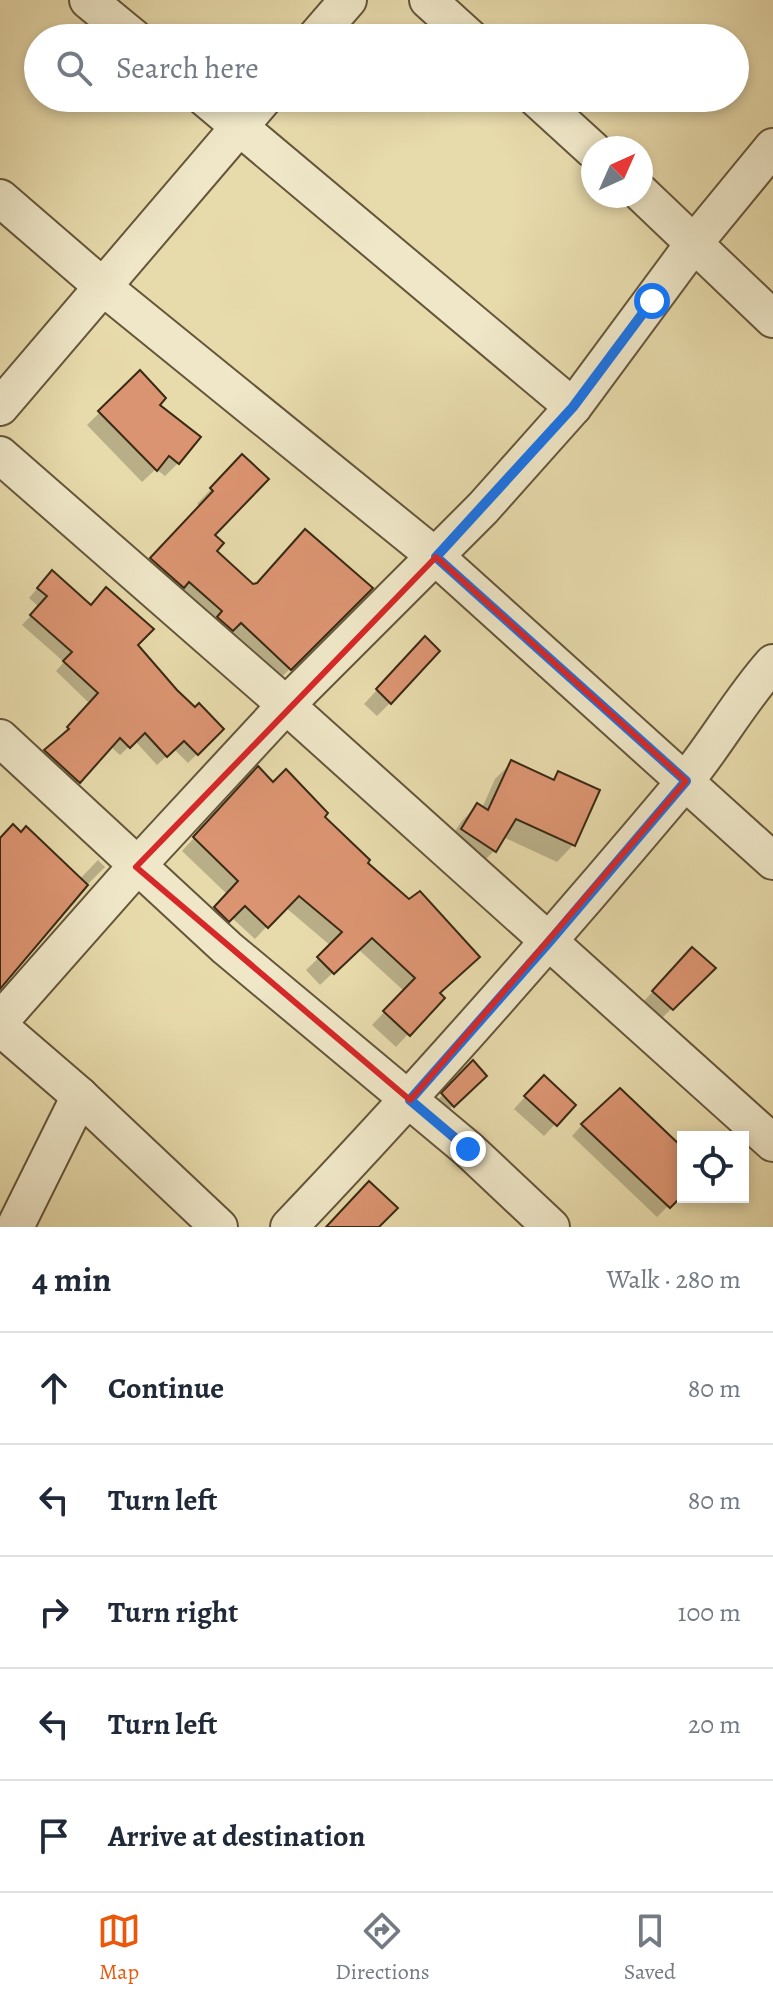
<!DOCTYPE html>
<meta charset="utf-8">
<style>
:root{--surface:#fff;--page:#f2f2f3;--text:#1f2937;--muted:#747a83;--line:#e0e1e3;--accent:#ea580c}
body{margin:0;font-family:Alegreya,serif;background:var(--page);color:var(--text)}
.controls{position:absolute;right:24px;bottom:24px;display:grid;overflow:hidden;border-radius:0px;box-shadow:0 4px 12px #0003}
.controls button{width:72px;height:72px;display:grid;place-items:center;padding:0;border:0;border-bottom:2px solid var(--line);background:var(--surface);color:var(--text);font:40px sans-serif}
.compass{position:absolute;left:581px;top:136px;width:72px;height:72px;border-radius:50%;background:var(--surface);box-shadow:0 4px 12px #0003;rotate:45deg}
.stop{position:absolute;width:24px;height:24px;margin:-18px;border:6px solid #1a73e8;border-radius:50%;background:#fff}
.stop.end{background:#1a73e8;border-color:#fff;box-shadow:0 2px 8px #0008}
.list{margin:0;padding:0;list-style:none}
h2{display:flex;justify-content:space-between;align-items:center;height:104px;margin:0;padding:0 32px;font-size:34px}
h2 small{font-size:26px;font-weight:400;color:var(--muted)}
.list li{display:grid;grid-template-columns:52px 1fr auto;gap:24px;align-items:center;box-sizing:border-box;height:112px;padding:0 32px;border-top:2px solid var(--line)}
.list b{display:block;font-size:30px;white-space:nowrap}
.list em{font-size:26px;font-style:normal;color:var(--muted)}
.icon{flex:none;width:44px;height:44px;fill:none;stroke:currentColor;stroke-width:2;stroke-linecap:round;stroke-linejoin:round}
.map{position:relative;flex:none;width:773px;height:1227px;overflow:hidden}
.search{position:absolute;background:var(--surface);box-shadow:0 4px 12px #0003;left:24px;right:24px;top:24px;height:88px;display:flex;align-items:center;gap:20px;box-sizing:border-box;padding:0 28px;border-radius:44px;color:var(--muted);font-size:30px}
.sheet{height:664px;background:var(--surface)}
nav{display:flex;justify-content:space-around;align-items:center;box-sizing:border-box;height:112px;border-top:2px solid var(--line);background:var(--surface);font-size:22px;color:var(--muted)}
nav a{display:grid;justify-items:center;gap:4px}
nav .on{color:var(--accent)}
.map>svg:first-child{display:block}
.shadow{fill:#0003}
.building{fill:#db9471;stroke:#3a2a14;stroke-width:2}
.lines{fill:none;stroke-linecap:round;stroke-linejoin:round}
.minor-casing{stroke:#65563a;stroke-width:40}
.minor{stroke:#efe7c8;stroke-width:36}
.route{stroke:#1a73e8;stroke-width:10}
.marked{fill:none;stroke:#d62828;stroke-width:6;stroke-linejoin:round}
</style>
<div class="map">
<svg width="773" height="1227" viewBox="0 0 773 1227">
<rect width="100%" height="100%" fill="#e7daab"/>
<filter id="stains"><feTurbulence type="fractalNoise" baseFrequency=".0025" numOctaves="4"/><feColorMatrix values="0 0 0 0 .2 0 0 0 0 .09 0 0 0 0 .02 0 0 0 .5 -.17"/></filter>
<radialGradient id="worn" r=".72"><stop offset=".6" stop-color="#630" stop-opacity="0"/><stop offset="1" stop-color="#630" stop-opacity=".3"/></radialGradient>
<g class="shadow">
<polygon points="140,373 157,405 178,463 165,476 156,469 142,482 87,425"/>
<polygon points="228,471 213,535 214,552 252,586 370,588 276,683 138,574 200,506 197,504"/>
<polygon points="43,582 135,645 176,692 222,729 188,763 174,749 157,765 135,741 120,755 110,746 69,791 37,761 60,739 59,737 90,704 56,671 64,662 22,625 39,607 29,598"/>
<polygon points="412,652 390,703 377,716 364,704"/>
<polygon points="511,763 551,781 558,773 573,845 557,862 503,837 495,850 478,867 445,846 461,822 477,805 482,808 495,779"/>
<polygon points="246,781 273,785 322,817 365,863 442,998 396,1047 372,1025 404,991 358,949 320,985 306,970 331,946 285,907 255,939 231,917 216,933 203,920 228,895 182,851"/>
<polygon points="0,839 79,880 98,860 105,867 85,887 0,986"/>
<polygon points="682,961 713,968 661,1019 642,1003"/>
<polygon points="473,1063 472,1089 439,1118 430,1108"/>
<polygon points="532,1089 573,1105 544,1136 514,1109"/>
<polygon points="582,1125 679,1147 683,1144 683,1191 657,1217 572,1136"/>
</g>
<g class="building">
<polygon points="140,370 166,398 160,405 201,437 179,464 169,456 157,471 98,411"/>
<polygon points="242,454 269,479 215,535 224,543 217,551 253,584 257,583 305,529 373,588 291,670 241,623 233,631 217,617 222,611 189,582 184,588 150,558 213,491 210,488"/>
<polygon points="52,570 91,605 106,587 154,629 138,645 177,690 195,707 199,703 224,729 198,755 184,741 167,757 145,733 130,748 120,738 80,783 44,750 69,729 67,727 98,693 63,661 72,652 30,615 47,596 37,588"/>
<polygon points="425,636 440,651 391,704 376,689"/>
<polygon points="511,760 554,780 558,771 600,790 575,846 516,819 496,852 461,829 477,803 488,810"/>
<polygon points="258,766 273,782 286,769 328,813 325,817 370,860 368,863 409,899 420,891 480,957 440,993 445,998 410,1036 383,1011 415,978 372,938 334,974 317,957 342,932 299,896 268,928 245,906 229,922 214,907 238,881 193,837"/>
<polygon points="13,824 21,832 26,826 88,885 0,989 0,838"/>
<polygon points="692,947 716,968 673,1010 652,991"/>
<polygon points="473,1060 487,1076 454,1107 441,1093"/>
<polygon points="544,1075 576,1105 557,1126 524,1096"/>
<polygon points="620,1088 683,1148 683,1195 670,1208 581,1124"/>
<polygon points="369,1181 398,1208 379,1227 326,1227"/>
</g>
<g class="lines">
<defs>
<g id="minor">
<polyline points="88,0 134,38"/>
<polyline points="428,0 470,38"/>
<polyline points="315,38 348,0"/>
<polyline points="205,98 573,407"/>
<polyline points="536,98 593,150"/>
<polyline points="641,193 773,319"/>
<polyline points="0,198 102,286 436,557 773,861"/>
<polyline points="0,407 264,98"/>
<polyline points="0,455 286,705 773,1143"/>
<polyline points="0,738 227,948 468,1149 551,1227"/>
<polyline points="0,1021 136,867 286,705 483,508 573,407 695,242 773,147"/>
<polyline points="0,1027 80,1096 219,1227"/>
<polyline points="15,1227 80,1096"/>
<path d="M289 1227C425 1084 555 936 682 785 715 746 739 701 773 663"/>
</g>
</defs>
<use href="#minor" class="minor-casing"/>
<use href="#minor" class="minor"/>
</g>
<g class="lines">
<polyline class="route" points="468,1149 410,1100 550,941 686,781 436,557 573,407 652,301"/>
</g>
<path class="marked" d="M436 557 686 781 410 1100 136 867Z"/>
<rect width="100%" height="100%" filter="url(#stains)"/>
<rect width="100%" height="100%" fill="url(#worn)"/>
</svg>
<div class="controls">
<button><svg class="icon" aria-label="locate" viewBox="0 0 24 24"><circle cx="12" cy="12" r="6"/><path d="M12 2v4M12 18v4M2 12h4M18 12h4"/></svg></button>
</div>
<svg class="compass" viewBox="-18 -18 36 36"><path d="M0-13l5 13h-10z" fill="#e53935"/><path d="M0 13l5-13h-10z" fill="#747a83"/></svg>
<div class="stop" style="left:652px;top:301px"></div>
<div class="stop end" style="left:468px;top:1149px"></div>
<div class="search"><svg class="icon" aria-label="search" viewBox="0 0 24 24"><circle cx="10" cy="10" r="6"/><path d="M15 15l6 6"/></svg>Search here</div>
</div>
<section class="sheet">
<h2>4 min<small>Walk · 280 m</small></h2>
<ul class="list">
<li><svg class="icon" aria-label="ahead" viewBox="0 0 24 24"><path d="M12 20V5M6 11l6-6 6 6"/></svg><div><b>Continue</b></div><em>80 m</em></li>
<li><svg class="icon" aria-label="left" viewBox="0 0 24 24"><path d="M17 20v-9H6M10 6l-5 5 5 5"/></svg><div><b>Turn left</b></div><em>80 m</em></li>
<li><svg class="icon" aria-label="right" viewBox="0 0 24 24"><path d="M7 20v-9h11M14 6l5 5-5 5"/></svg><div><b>Turn right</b></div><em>100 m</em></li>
<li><svg class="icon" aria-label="left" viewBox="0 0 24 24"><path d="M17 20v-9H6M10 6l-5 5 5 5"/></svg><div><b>Turn left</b></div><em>20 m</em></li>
<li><svg class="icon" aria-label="arrive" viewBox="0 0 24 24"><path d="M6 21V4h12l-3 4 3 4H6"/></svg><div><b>Arrive at destination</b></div></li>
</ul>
</section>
<nav>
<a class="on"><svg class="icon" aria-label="map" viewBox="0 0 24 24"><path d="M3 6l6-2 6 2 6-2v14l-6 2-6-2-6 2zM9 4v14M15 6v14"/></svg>Map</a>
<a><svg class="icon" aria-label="directions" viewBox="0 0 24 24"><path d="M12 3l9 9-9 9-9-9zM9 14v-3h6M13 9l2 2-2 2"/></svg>Directions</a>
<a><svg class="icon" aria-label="saved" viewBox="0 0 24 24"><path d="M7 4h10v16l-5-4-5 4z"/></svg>Saved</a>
</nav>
